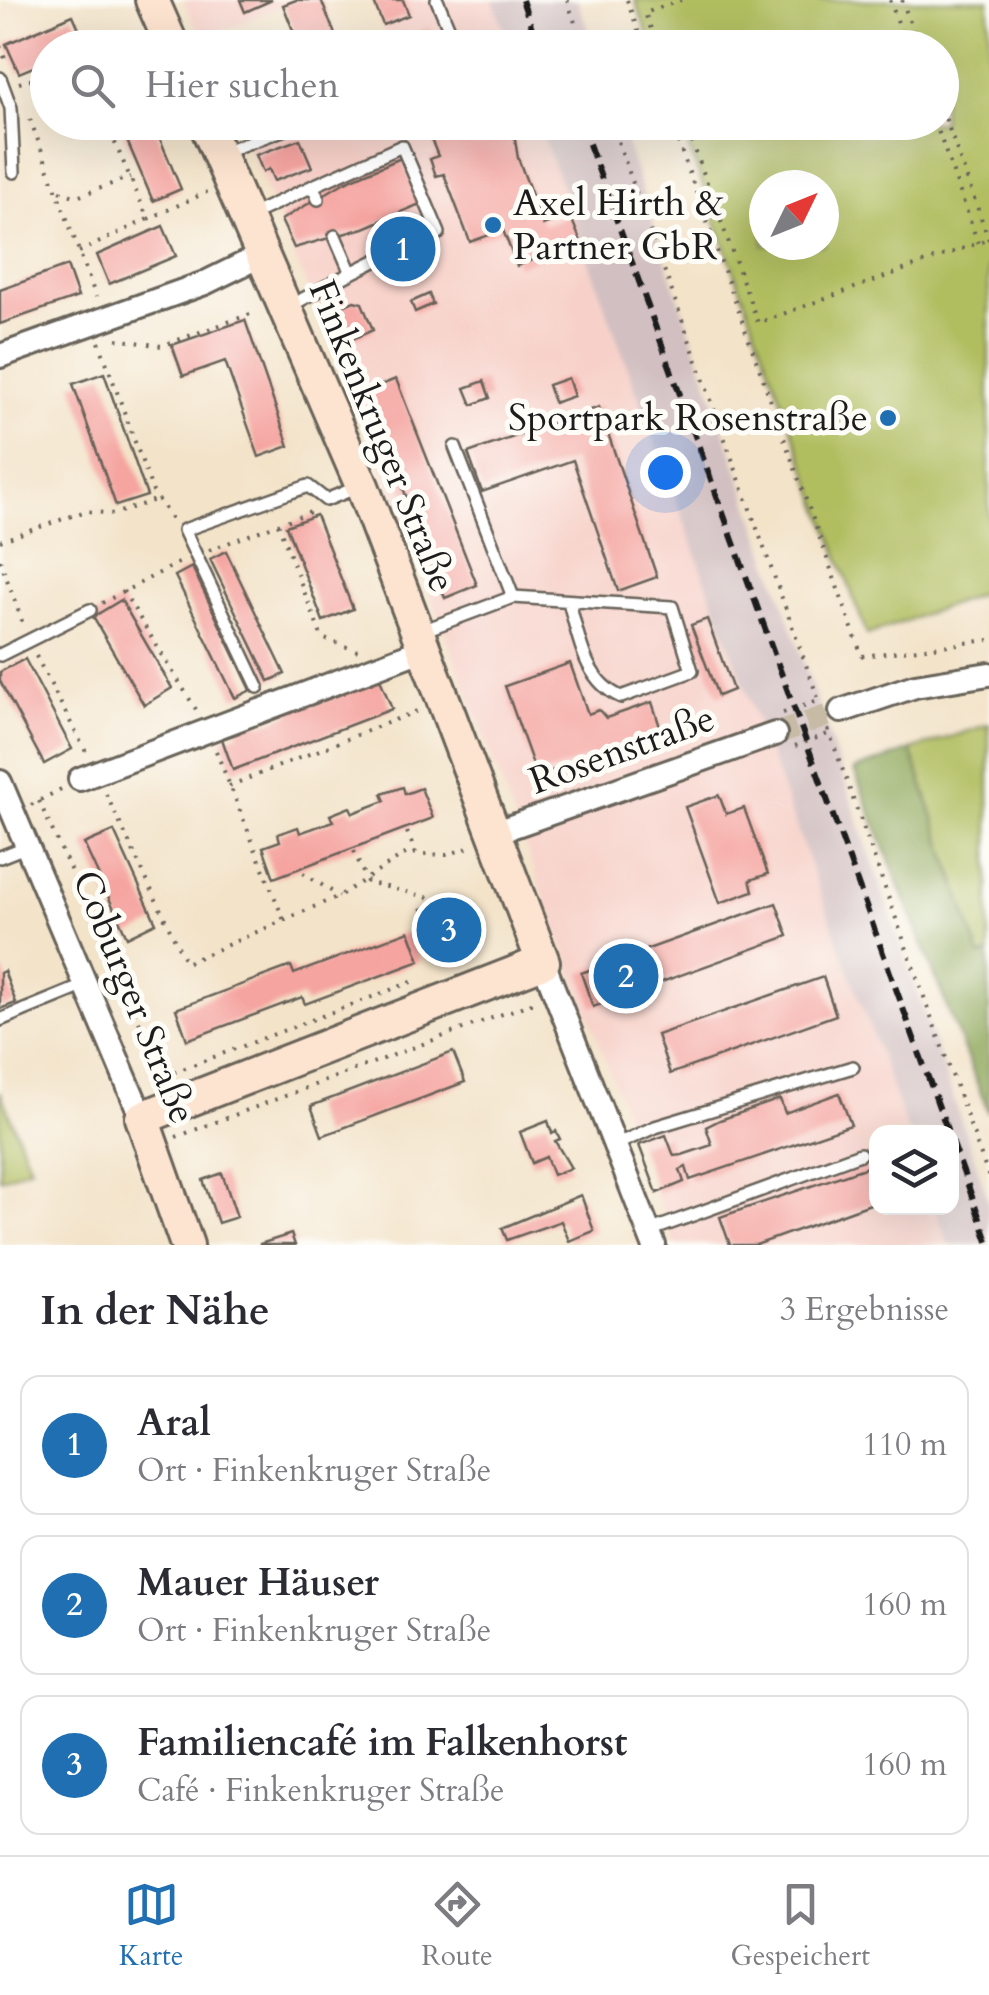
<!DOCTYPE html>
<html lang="de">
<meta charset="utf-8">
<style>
:root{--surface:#fff;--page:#f2f2f3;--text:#2b2b33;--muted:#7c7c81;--line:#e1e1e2;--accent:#1f6fb2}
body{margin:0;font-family:Cardo,serif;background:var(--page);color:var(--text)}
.controls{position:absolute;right:30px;bottom:30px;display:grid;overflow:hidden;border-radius:20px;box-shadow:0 10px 40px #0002}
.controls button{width:90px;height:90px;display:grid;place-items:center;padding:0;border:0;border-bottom:2px solid var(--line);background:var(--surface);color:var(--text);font:50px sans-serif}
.compass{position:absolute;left:749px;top:170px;width:90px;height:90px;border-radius:50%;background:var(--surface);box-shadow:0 10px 40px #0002;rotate:47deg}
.you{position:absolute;left:665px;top:472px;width:35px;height:35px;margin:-25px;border:8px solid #fff;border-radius:50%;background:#1a73e8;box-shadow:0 0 0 15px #1a73e833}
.badge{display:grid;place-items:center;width:65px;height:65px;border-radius:50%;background:var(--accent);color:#fff;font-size:32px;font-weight:700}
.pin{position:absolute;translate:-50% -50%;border:5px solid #fff;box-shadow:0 2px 10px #0006}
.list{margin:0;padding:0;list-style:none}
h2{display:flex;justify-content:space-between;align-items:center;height:130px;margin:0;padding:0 40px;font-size:42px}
h2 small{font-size:32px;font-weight:400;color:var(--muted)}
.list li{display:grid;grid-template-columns:65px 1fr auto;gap:30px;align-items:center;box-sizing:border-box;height:140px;margin:0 20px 20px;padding:0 20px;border:2px solid var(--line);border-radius:20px}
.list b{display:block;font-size:38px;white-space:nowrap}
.list p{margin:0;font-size:32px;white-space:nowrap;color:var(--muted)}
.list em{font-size:32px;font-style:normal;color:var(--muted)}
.icon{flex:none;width:55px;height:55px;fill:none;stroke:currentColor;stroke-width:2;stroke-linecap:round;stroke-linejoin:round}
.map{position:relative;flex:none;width:989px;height:1245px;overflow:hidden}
.search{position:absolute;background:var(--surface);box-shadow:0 10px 40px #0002;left:30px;right:30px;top:30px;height:110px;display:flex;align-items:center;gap:25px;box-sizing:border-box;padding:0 35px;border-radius:55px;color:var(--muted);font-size:38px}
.sheet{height:610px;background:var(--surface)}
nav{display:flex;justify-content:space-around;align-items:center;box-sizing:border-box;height:140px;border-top:2px solid var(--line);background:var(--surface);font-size:28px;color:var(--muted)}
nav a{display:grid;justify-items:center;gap:5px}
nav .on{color:var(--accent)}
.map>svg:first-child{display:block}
.built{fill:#f7d1c9}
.industrial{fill:#d2bfc1}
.green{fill:#b1be60;stroke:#666d3e;stroke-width:2.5;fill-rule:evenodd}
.forest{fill:#8ca556;stroke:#546039;stroke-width:2.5}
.building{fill:#f5a4a0}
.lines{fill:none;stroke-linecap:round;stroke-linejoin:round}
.street-tunnel{stroke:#c8bba6;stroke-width:22;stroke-dasharray:22 11;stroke-linecap:butt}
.lane-casing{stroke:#676259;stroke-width:16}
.street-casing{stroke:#676259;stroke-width:28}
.secondary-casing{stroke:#676259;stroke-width:38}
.path{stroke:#676259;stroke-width:4;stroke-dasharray:2.5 8;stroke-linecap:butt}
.lane{stroke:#fff;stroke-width:11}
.street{stroke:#fff;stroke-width:22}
.secondary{stroke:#fde4d0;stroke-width:32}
.rail{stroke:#1c1c1c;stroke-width:6;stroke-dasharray:15 8;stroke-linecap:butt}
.poi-dot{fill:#1f6fb2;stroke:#fdfcf7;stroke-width:4}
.labels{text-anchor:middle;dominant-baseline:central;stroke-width:10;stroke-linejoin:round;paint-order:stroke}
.poi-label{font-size:38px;fill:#1c1c1c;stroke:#fdfcf7;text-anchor:start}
.street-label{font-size:38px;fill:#1c1c1c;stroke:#fdfcf7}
</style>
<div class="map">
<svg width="989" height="1245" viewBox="0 0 989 1245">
<rect width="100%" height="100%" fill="#fdfcf7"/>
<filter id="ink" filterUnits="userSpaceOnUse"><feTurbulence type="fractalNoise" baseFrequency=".01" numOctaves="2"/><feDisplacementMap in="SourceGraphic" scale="20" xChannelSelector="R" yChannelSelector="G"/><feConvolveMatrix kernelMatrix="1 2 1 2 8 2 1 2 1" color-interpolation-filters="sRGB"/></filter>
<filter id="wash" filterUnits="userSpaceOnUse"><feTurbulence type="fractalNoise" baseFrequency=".0048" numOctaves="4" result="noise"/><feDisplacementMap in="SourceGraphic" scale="40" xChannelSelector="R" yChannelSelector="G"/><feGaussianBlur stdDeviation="2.25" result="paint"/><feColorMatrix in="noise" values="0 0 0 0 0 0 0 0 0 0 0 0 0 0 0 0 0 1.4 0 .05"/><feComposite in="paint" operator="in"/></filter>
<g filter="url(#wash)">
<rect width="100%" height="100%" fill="#f3e3c9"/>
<g class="built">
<polygon points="183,0 293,0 202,41"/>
<polygon points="372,0 493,0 511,47 366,48 387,40"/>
<polygon points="238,123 538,123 908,1132 876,1132 876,1208 935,1208 949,1245 675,1245 377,452"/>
</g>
<g class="industrial">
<polygon points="493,0 577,0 594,47 511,47"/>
<polygon points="538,123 619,123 989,1202 989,1245 949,1245 935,1208 952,1208 952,1132 908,1132"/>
</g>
<g class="green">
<path d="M635 0H989V591L867 635 680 123 942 122V48L652 47ZM764 185H824V245H764Z"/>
<polygon points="989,724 989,954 980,957 911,750"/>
<polygon points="0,1091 30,1167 0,1179"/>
</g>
<polygon class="forest" points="911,750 980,956 989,954 989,1114 854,770"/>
<g id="blocks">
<g class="building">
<polygon points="240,0 272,0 245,12"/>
<polygon points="296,0 321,0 339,44 300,48 283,5"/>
<polygon points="373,0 403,0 409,15 383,25"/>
<polygon points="73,15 86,45 48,48 48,61 19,73 6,44"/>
<polygon points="429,28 436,48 374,48 374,47"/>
<polygon points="255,32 262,48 220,48"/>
<polygon points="119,122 153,122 181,189 153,201"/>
<polygon points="424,122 512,122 518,158 543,225 570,215 581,242 517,266 503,230 470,242 444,174 436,176 430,159 438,156"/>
<polygon points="300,139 312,167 274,181 269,169 263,172 256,155"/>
<polygon points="401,158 420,204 364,228 294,248 281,220 345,182"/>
<polygon points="163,226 176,256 109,284 97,255"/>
<polygon points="416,233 422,257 404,265 401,258 390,262 383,247"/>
<polygon points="67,266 78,297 0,324 0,290"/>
<polygon points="429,294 433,304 415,312 411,302"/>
<polygon points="354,301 362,303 373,330 343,343 329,312"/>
<polygon points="245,320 289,446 259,457 225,361 183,376 172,345"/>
<polygon points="104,373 147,496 116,506 73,384"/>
<polygon points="568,378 574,396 554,403 548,385"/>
<polygon points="396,379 477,585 445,598 366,391"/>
<polygon points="484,381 490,398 472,405 465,388"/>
<polygon points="599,407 657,577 618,591 573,460 482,492 468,453"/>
<polygon points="316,515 353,609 323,621 286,526"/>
<polygon points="226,551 285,674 269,681 210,559"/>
<polygon points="192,567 251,690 235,698 175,576"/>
<polygon points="121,600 172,688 144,705 93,617"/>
<polygon points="707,619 733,690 718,696 691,625"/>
<polygon points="25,659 72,749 44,764 0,681 0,672"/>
<polygon points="570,663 588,714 599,710 606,718 652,702 662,733 537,776 505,686"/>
<polygon points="362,678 364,685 380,679 392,709 233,770 222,739 239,733 236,726 257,718 260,725 291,713 289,706 310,698 312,705 344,693 341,686"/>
<polygon points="403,787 405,794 421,788 433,818 274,878 263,847 280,841 278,834 298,827 300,833 333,821 330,815 350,807 353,813 385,801 382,794"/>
<polygon points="719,795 726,814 744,808 768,874 750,880 753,891 720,903 685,807"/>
<polygon points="114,831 156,923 127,937 84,844"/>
<polygon points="456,896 461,909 469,906 472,915 464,918 473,941 439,954 422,909"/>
<polygon points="776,903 788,936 593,1007 581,973"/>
<polygon points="409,931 420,961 305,1004 302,997 187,1040 176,1009 291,966 294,974"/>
<polygon points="4,971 16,1003 0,1009 0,973"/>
<polygon points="823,977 836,1015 670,1074 657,1035"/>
<polygon points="453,1052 465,1082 322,1136 311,1106"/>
<polygon points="839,1093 851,1125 690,1180 686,1167 680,1170 684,1182 657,1193 639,1145 666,1135 674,1156 682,1155 712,1145 706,1127 720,1120 780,1099 785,1113"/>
<polygon points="548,1121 552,1133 556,1131 560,1139 555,1141 571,1168 553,1175 546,1157 532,1163 520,1132"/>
<polygon points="876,1164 876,1202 756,1245 730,1245 720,1217"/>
<polygon points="222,1173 237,1217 218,1223 203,1180"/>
<polygon points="581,1195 594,1231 569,1241 561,1221 507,1240 502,1228"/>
<polygon points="291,1234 295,1245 260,1245 260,1244"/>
</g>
</g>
</g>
<g filter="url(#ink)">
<use href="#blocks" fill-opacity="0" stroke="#676259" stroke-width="2.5"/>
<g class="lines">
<polyline class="street-tunnel" points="775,734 841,711"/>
<defs>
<g id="lane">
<polyline points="437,0 457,48"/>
<polyline points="0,78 11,108 14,172"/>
<polyline points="223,152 304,122"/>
<polyline points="313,186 402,146 439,233 420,241"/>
<polyline points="247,217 313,186 318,199"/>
<polyline points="351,273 387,255"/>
<polyline points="288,307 351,273 335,236"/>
<polyline points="455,447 513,597"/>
<path d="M422 631 513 597 672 607 692 671 621 697C584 681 579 637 569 602"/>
<polyline points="0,655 90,610"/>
<polyline points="258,687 184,530 308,486 326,500 358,487"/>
<polyline points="0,857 28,846"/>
<polyline points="0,1020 88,984"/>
<polyline points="615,1145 655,1127 853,1067"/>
<polyline points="649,1231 860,1154"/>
</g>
<g id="street">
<polyline points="0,356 205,283 264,254"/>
<polyline points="841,711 915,686 989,674"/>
<polyline points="80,779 424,649"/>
<polyline points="0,782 142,1118"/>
<polyline points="494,833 775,734"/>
<polyline points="543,962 654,1245"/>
</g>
<g id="secondary">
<polyline points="152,0 173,48"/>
<polyline points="187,1245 142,1118 543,962 362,486 205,122"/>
</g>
</defs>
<use href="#lane" class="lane-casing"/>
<use href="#street" class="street-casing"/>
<use href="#secondary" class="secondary-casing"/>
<g class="path">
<polyline points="567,0 584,48"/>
<polyline points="627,0 644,48"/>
<polyline points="890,0 907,48"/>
<polyline points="902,0 919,48"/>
<polyline points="0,46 7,64"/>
<polyline points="658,48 645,13 681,0"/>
<polyline points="19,83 48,75"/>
<polyline points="942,109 989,240"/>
<polyline points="30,119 96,297"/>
<polyline points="611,122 819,701"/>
<polyline points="671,122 862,656 989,640"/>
<polyline points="685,122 758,323 989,239"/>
<polyline points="935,122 978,243"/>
<polyline points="60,191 77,197 130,177"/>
<polyline points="148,219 207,192"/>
<polyline points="79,252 148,219 106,122"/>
<polyline points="117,339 161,346 256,312"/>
<polyline points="99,342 153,492 173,521"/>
<polyline points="278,524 322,638 358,651"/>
<polyline points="0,541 86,511 114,514 158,499"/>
<polyline points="209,550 313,511"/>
<polyline points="0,560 23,624"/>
<polyline points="123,591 197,711"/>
<polyline points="102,603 182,561"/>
<polyline points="36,656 87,754"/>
<polyline points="783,713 821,700"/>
<polyline points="828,729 989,1178"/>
<polyline points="795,746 828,734"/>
<polyline points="216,751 285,923"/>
<polyline points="229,786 417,711"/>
<polyline points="106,794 186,963 339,896 407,853 446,855 471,847"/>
<polyline points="39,801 163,1074"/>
<polyline points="31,805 63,788"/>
<polyline points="407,832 416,853"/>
<polyline points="354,851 367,882 430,898"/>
<polyline points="303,873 339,896"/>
<polyline points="164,1076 414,981"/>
<polyline points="176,1137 537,1001"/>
</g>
<use href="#lane" class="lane"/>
<use href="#street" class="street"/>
<use href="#secondary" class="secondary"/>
<g class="rail">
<polyline points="522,0 539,48"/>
<polyline points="581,122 948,1132"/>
<polyline points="952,1141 989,1244"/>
</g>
</g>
</g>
<g class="poi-dot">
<circle cx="493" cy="225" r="10"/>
<circle cx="888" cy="418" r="10"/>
</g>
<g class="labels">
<g class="poi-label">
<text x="513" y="203">Axel Hirth &amp;<tspan x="513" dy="44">Partner GbR</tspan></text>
<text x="868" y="418" text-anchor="end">Sportpark Rosenstraße</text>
</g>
<g class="street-label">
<text transform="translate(382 436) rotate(68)">Finkenkruger Straße</text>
<text transform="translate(622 750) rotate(-20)">Rosenstraße</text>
<text transform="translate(134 997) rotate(68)">Coburger Straße</text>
</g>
</g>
</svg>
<div class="controls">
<button><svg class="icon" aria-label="layers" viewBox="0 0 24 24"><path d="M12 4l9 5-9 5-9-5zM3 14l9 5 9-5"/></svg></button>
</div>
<svg class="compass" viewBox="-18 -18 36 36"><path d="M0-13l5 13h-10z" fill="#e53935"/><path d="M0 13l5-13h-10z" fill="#7c7c81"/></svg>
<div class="you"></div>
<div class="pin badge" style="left:403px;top:249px">1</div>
<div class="pin badge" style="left:626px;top:976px">2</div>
<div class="pin badge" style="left:449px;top:930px">3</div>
<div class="search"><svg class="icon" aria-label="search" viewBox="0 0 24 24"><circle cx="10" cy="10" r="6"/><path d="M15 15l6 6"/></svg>Hier suchen</div>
</div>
<section class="sheet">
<h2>In der Nähe<small>3 Ergebnisse</small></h2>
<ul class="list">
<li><span class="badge">1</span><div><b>Aral</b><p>Ort · Finkenkruger Straße</p></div><em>110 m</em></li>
<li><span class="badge">2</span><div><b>Mauer Häuser</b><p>Ort · Finkenkruger Straße</p></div><em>160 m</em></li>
<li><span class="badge">3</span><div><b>Familiencafé im Falkenhorst</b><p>Café · Finkenkruger Straße</p></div><em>160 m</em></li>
</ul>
</section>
<nav>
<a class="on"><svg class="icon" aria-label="map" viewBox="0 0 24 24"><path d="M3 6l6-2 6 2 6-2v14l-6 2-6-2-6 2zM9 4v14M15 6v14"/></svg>Karte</a>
<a><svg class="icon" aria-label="directions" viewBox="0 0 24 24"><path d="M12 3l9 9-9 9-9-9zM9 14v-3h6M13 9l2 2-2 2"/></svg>Route</a>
<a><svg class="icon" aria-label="saved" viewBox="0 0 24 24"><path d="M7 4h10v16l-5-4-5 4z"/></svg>Gespeichert</a>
</nav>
